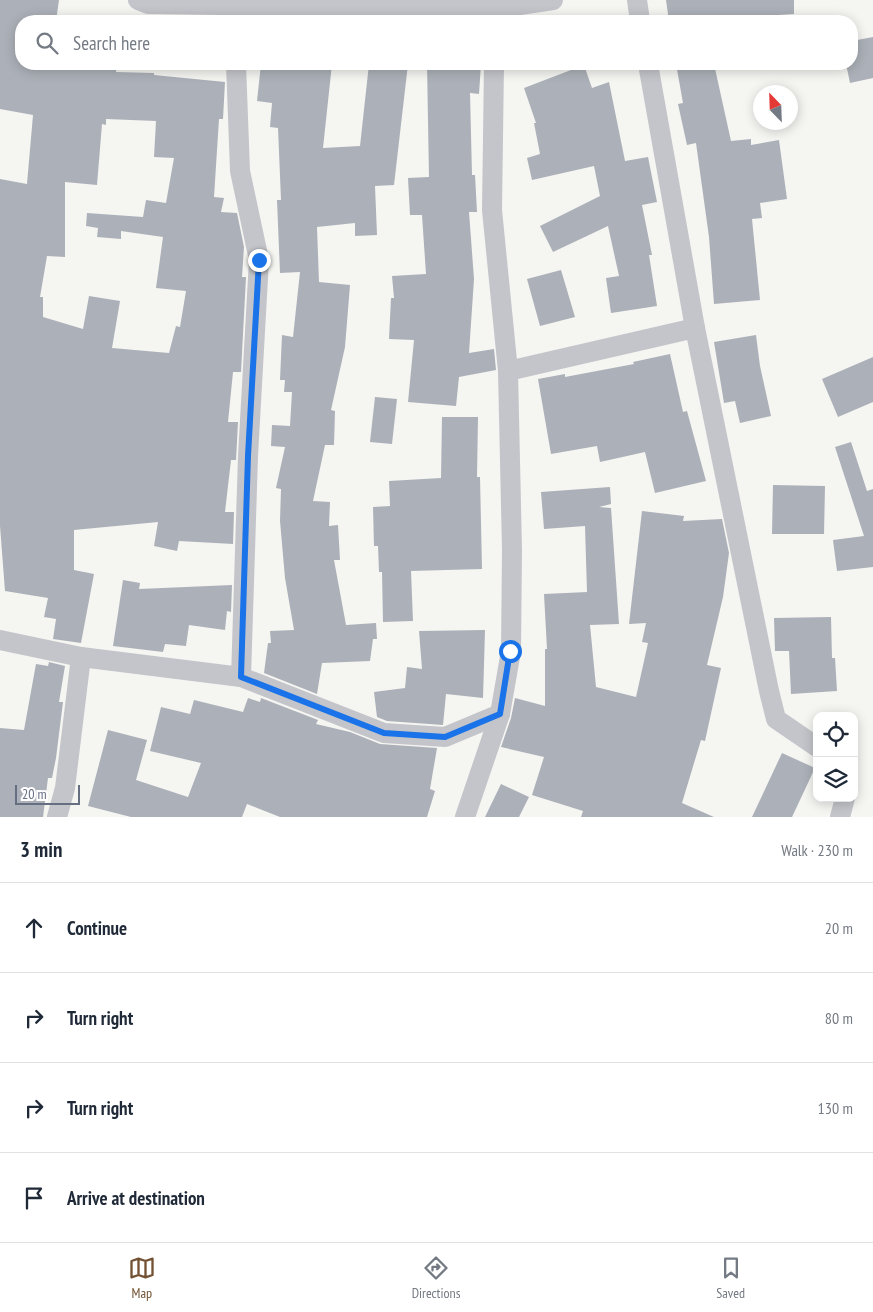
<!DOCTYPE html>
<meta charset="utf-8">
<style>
:root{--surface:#fff;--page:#f6f6f7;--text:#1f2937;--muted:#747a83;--line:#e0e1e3;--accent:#735133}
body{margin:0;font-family:"PT Sans Narrow",sans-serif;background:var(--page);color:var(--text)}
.controls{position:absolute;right:15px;bottom:15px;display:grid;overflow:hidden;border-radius:10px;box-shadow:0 2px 12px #0003}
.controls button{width:45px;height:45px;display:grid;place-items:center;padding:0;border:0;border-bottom:1px solid var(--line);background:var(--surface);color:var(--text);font:25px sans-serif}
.compass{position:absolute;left:753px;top:85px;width:45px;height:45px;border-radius:50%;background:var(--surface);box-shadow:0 2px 12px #0003;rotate:337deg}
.scale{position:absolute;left:15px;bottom:12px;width:65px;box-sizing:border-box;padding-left:5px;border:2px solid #666e82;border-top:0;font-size:14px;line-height:18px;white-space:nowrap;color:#666e82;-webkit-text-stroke:4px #fff;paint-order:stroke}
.stop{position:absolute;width:15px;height:15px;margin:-11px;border:4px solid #1a73e8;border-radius:50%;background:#fff}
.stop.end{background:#1a73e8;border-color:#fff;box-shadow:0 1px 5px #0008}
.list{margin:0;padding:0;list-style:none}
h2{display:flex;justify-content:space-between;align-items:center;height:65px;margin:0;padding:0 20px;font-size:21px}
h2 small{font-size:16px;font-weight:400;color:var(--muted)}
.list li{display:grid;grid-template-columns:32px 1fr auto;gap:15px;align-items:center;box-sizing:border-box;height:90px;padding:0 20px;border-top:1px solid var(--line)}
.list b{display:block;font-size:19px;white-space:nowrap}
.list em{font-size:16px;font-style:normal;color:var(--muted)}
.icon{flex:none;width:28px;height:28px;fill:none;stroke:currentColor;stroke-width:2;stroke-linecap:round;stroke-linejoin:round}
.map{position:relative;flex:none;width:873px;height:817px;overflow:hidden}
.search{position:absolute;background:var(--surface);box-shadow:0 2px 12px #0003;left:15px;right:15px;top:15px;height:55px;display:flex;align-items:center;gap:12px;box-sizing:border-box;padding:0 18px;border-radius:20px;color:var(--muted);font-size:19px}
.sheet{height:425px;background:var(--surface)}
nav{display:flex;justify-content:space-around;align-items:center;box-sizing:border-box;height:70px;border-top:1px solid var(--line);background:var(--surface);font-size:14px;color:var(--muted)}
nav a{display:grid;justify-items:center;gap:2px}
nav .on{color:var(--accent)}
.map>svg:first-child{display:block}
.building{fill:#acb0b8;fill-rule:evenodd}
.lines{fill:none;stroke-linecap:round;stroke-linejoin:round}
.street{stroke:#c4c5ca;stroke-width:20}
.route{stroke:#1a73e8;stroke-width:6}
</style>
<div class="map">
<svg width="873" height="817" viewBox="0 0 873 817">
<rect width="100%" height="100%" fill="#f5f5f2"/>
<g class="building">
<path d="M0 0H59L56 21H21V64H117L116 72 154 73V75L225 82 223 119H219L214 197 224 198 221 212 237 213 244 247 242 277H246L241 372H233L228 422H238L236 460H231L225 512H234L233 544 179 541 177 551 154 546 158 522 74 530V570L94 574 81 643 53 639 56 619 44 617 48 598 5 591 0 526V179L27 184 33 115 0 109ZM106 119 156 121 154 157 174 158 166 203 146 200 143 217 87 213 86 226 98 228 97 237 121 239V231L163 237 156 288 186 291 180 327 176 326 169 353 112 348 120 301 89 296 83 329 43 317V297H40L47 256 65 257V182L97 185 102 124 106 125Z"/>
<polygon points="666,0 794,0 794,14 744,17 713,21 669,21"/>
<polygon points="873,37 873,78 850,83 846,64 852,64 852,41"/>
<polygon points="261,64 332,64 323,148 360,146 369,64 408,64 394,185 375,186 377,235 355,236 355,223 317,227 319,282 350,285 345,347 331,410 335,411 334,445 325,445 313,501 330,502 329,526 338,525 340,560 334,560 346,625 376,623 377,639 373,639 370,661 322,663 317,694 264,673 268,643 271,643 270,631 294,630 285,578 280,521 281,489 276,488 285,447 271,446 272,425 290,426 292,392 284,392 285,380 280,380 282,335 293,337 300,272 280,273 277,200 281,200 278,128 270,127 272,103 257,101"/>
<polygon points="427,64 481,64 479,94 470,93 472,175 475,175 477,212 469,212 474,279 469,353 494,349 496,370 459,377 456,406 408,402 414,340 389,339 391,298 394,298 392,276 426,274 422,215 410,215 408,178 429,177"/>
<polygon points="676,64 714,64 731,141 751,139 751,145 779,140 787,199 760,203 762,218 752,219 760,300 714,304 709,237 696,143 687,145 678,104 683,103"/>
<polygon points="584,65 592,88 609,82 625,161 648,157 657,202 642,205 652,255 649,255 657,306 611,313 606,278 619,276 608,226 553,252 540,226 600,196 594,166 532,180 527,158 540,154 534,123 536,123 524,88"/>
<polygon points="561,270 575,317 540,326 527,279"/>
<polygon points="756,335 760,366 771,416 740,423 735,401 724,403 714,342"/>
<polygon points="670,354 683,412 687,411 706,481 655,493 645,452 600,462 597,446 551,454 538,379 565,374 565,377 634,364 633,362"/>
<polygon points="873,357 873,402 838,417 822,379"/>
<polygon points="375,397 397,399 392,444 370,442"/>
<polygon points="442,417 478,417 477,477 480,477 482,569 411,571 413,621 383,622 382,572 379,572 378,546 374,546 373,507 390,506 389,481 441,478"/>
<polygon points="851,442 867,491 873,489 873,567 837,571 833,540 864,536 835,447"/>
<polygon points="773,485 825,486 824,534 772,534"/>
<polygon points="610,487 611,504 599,507 611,508 619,624 590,625 596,687 636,697 648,643 642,642 646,623 629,624 642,511 684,516 683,521 722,519 729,553 723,597 707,665 721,668 705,741 701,740 682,803 714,817 581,817 583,811 532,795 544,757 501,747 511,718 515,698 545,706 545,649 547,649 544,594 587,592 585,526 544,529 541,492"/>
<polygon points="123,580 140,583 139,589 232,585 231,612 227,611 225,630 189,625 186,646 165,644 163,652 113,646"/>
<polygon points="831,617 832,658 835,658 837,691 791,694 789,651 775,651 774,618"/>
<polygon points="485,630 483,698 446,694 443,725 387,721 377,717 374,692 405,688 407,667 422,669 419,631"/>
<polygon points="49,662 65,666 59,702 63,702 56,758 52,778 48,778 43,817 0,817 0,728 24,730 36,664 48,666"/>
<polygon points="248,698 260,702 261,698 313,718 318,720 316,724 350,732 380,744 437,748 430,789 435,791 427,817 280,817 247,804 242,817 131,817 88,806 108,730 147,740 136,780 188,797 201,763 150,751 161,707 190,714 194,700 243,712"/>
<polygon points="782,753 815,768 792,817 752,817"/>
<polygon points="501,784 529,797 519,817 485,817"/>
</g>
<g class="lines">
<g class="street">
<polyline points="138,0 148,4 495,9 553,0"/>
<polyline points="637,0 640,21"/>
<polyline points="648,64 695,328 769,691 776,719 817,747"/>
<polyline points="508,371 695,328"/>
<polyline points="0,640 81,657 241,677 248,456 259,260 240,171 236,64"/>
<polyline points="241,677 384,733 445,737 500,714"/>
<polyline points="57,817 65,788 81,657"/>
<polyline points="465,817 500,714 511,651 512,550 508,371 492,210 494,64"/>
<polyline points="840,817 845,798"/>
</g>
</g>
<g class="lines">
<polyline class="route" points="259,260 248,456 241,677 384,733 445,737 500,714 510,651"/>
</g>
</svg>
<div class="controls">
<button><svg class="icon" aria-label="locate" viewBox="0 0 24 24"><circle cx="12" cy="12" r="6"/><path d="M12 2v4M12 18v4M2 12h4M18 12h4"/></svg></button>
<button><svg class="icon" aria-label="layers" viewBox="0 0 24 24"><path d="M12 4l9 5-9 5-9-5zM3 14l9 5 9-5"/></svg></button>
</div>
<svg class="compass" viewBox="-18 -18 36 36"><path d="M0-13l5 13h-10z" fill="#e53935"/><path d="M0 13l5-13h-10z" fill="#747a83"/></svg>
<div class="scale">20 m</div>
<div class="stop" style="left:510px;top:651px"></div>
<div class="stop end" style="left:259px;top:260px"></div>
<div class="search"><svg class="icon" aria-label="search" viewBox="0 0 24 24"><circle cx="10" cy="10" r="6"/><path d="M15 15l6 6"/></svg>Search here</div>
</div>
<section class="sheet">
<h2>3 min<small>Walk · 230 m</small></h2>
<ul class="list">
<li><svg class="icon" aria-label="ahead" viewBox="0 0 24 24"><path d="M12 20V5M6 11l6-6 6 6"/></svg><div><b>Continue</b></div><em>20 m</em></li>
<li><svg class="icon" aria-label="right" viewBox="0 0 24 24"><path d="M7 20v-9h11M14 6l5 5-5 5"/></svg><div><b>Turn right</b></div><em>80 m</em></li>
<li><svg class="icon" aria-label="right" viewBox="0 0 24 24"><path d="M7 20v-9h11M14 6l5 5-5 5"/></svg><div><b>Turn right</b></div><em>130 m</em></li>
<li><svg class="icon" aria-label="arrive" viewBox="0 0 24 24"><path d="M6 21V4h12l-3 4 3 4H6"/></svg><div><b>Arrive at destination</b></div></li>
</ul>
</section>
<nav>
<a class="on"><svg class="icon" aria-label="map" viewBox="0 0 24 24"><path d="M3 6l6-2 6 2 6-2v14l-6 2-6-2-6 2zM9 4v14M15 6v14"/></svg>Map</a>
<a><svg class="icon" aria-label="directions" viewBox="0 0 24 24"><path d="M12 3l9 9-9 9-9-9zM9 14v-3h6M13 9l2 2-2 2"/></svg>Directions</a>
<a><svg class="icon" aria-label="saved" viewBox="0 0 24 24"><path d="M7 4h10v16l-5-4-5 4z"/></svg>Saved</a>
</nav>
